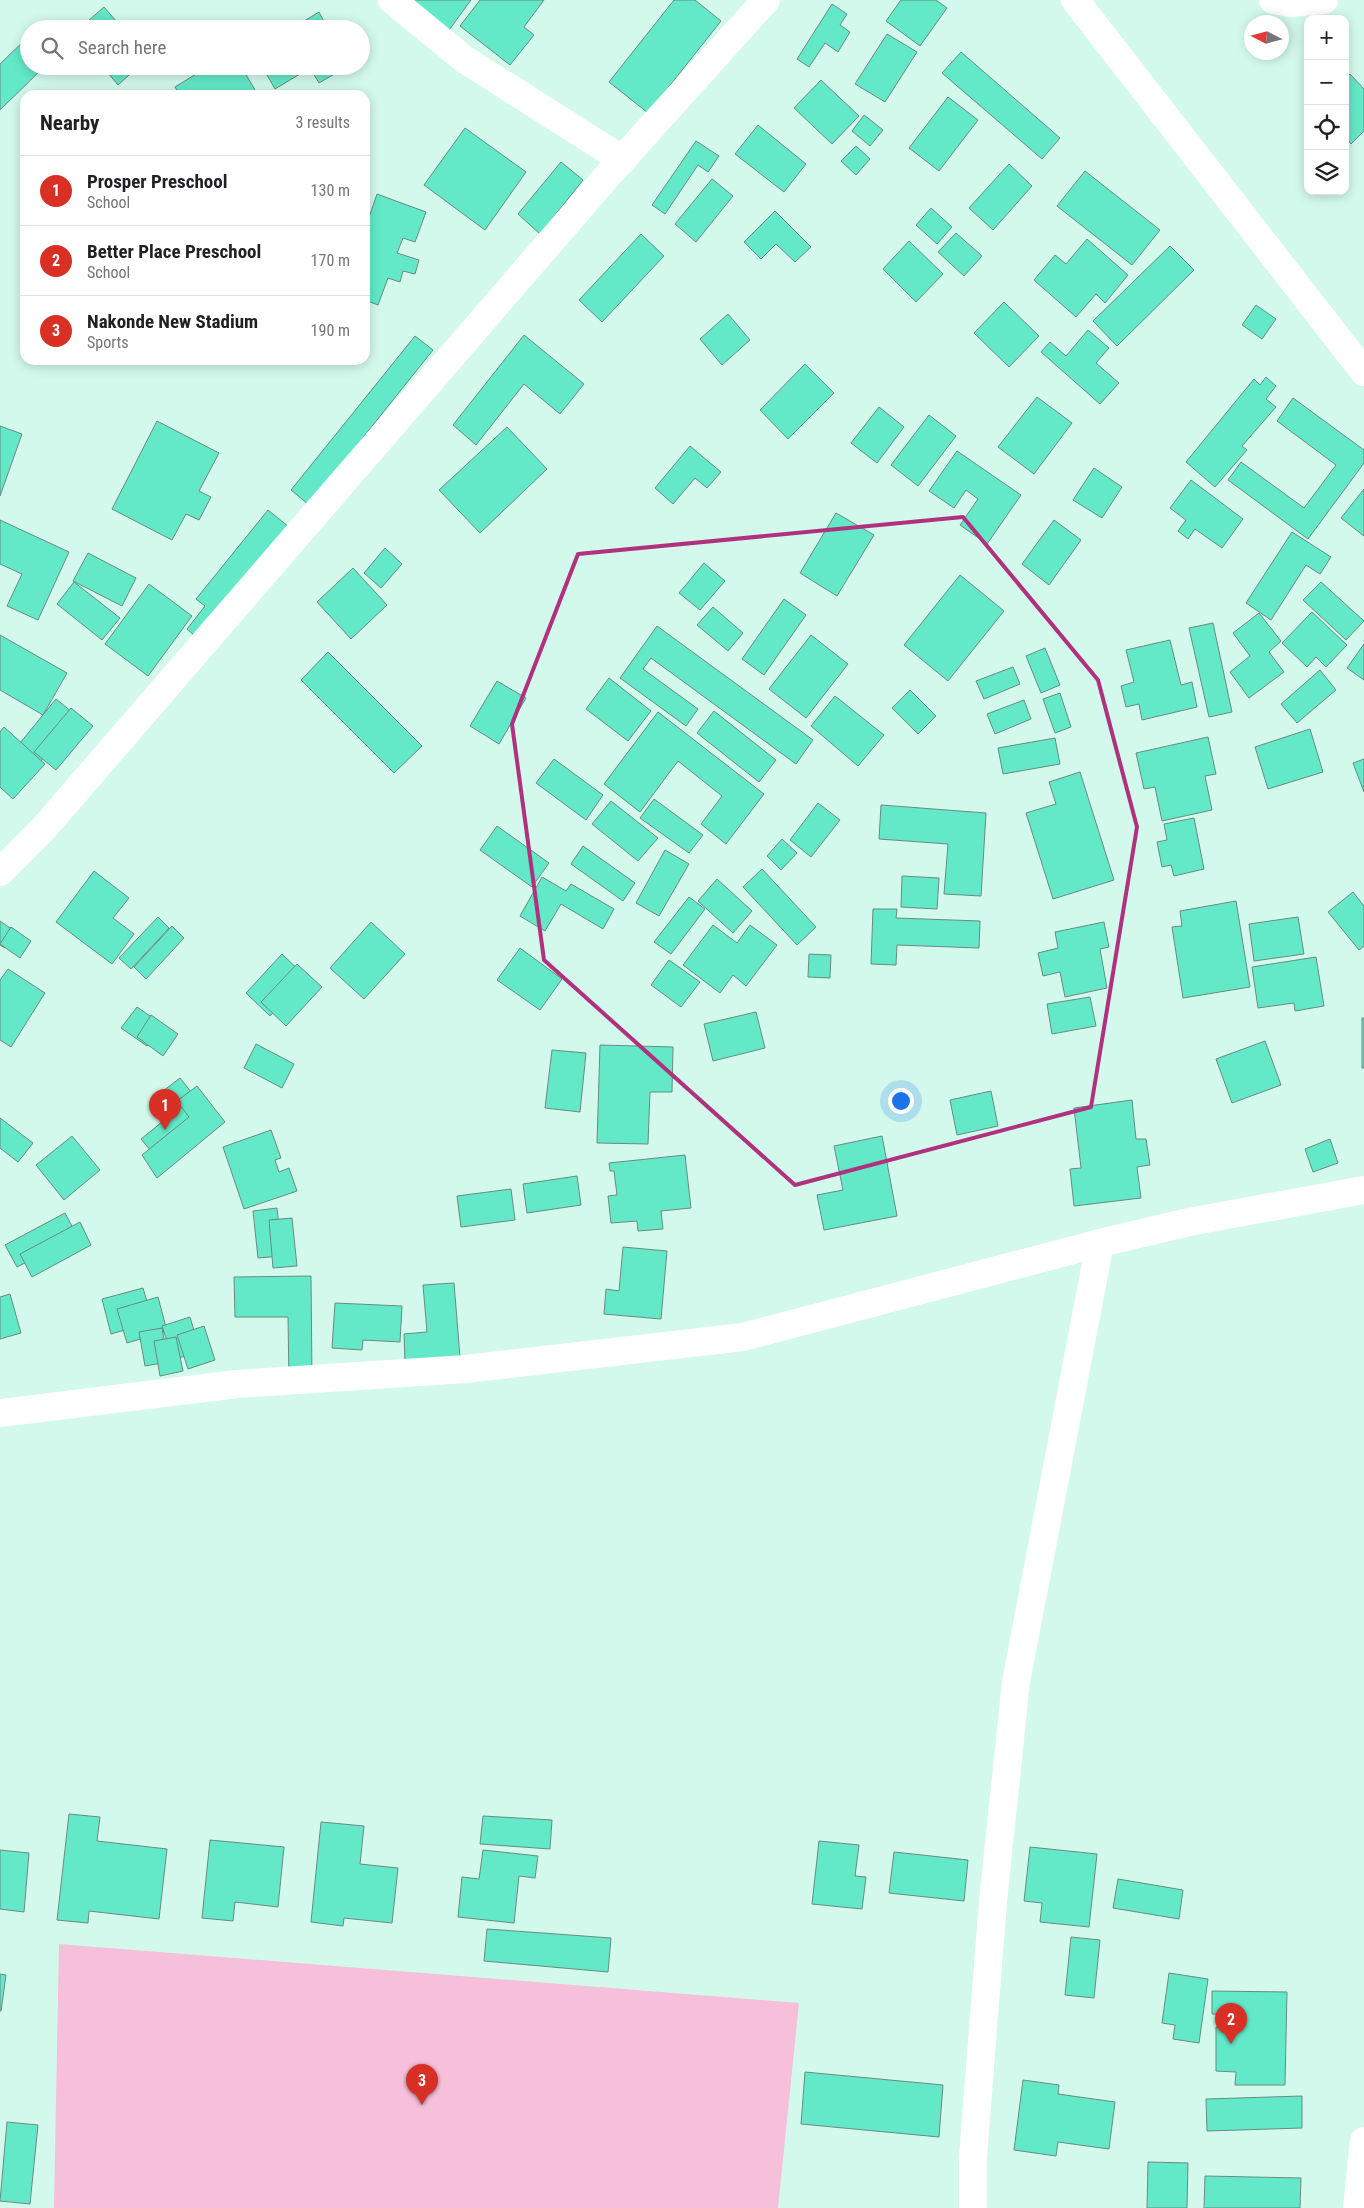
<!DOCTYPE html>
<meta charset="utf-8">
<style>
:root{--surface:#fff;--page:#f6f6f6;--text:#202124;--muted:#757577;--line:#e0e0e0;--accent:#d93025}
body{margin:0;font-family:"Roboto Condensed",sans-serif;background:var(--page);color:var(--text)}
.controls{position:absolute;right:15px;top:15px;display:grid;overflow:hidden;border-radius:10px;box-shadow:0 2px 12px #0003}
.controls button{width:45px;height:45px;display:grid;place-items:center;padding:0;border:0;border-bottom:1px solid var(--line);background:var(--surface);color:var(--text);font:25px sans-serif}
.compass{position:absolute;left:1244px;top:15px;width:45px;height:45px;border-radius:50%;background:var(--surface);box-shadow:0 2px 12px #0003;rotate:276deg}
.you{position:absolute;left:900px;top:1100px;width:18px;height:18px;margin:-12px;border:4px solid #fff;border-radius:50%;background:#1a73e8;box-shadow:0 0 0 8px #1a73e833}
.badge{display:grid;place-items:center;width:32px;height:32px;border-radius:50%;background:var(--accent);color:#fff;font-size:16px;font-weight:700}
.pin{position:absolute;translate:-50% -41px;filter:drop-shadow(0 1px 2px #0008)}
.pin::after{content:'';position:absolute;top:26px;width:18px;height:15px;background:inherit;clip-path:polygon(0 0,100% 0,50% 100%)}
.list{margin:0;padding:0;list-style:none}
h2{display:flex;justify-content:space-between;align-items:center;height:65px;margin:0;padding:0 20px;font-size:21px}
h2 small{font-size:16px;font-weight:400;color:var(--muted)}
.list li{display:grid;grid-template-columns:32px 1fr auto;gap:15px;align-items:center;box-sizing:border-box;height:70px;padding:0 20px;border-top:1px solid var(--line)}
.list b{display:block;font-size:19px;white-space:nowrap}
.list p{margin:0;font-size:16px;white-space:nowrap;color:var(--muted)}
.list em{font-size:16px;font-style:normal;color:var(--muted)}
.icon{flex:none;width:28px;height:28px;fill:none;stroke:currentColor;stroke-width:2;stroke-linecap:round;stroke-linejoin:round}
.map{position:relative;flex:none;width:1364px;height:2208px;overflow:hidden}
.search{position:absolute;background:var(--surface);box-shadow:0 2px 12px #0003;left:20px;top:20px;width:350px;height:55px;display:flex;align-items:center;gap:12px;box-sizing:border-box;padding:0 18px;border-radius:28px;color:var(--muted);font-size:19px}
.panel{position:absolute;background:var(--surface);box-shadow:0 2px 12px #0003;left:20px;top:90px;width:350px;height:275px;border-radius:15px}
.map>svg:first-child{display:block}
.green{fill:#f6bfda}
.building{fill:#63e9c8;stroke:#698b81}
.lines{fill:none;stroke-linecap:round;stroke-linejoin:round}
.minor{stroke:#fff;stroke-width:28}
.marked{fill:none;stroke:#b0317e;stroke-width:4;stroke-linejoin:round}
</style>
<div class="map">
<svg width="1364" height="2208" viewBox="0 0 1364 2208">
<rect width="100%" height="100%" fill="#d3f9ed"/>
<polygon class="green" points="59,1944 799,2003 778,2208 54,2208"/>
<g class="building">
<polygon points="403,0 471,0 441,41"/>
<polygon points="480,0 544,0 524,27 534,35 510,65 460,26"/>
<polygon points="674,0 695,0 721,21 648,113 609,82"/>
<polygon points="901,0 936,0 947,8 920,46 886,21"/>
<polygon points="832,4 847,14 840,25 850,32 838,52 825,43 809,67 797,59"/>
<polygon points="104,7 123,29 79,29"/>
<polygon points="319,12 328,29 291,29"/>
<polygon points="887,34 917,52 885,102 855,84"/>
<polygon points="29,36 29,66 45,66 0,110 0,64"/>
<polygon points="961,52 1060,138 1042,159 942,73"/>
<polygon points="102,66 139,66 118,85"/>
<polygon points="209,66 241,66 258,95 180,95 175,87"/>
<polygon points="262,66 348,66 319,83 310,68 275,89"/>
<polygon points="1350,74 1364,89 1364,131 1351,144 1345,137 1345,78"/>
<polygon points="821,80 859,116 832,144 794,108"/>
<polygon points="948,97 978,120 939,171 909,148"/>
<polygon points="864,115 883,130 870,146 852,131"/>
<polygon points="758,125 806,164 784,192 735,154"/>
<polygon points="465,128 526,172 485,230 424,185"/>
<polygon points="696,141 719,156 708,172 698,165 665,214 652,205"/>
<polygon points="856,146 870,159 856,175 841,161"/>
<polygon points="561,162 583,180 540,234 518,214"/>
<polygon points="1009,164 1032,186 993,230 969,208"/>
<polygon points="1085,171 1160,230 1132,265 1057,206"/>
<polygon points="712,179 733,196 696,242 675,224"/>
<polygon points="377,194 426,212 415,242 403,238 397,253 419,260 415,274 403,271 400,282 388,278 378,305 365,300 365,229"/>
<polygon points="931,208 952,227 937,244 916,225"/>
<polygon points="775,211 811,247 795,262 776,244 761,259 744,242"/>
<polygon points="956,233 982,256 964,276 938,252"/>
<polygon points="641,234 664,256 602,322 579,300"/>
<polygon points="1087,239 1128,275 1105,303 1096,294 1076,317 1034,280 1055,255 1066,264"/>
<polygon points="909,241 943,274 916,302 883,269"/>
<polygon points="1170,246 1194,270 1117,346 1093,321"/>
<polygon points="1004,302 1039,336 1009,367 974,333"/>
<polygon points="1256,305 1276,319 1262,339 1242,325"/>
<polygon points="728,314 750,340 722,365 700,339"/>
<polygon points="1088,330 1109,348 1096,363 1119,383 1100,404 1041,352 1050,342 1066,356"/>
<polygon points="524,335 584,384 560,414 524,384 476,445 453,425"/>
<polygon points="415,336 433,350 309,505 291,490"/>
<polygon points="805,364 834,393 788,439 760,410"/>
<polygon points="1266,377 1276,386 1266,399 1276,407 1242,446 1247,450 1215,487 1186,462 1254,379 1260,385"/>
<polygon points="1037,397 1072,423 1034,474 998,447"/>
<polygon points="1293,398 1364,450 1364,463 1308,539 1228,480 1241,462 1304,508 1336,465 1277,421"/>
<polygon points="879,407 904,427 877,463 851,443"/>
<polygon points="929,415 956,436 918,486 891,465"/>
<polygon points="157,421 219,453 199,491 211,497 199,520 186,514 172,540 112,509"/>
<polygon points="0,426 22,434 0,496"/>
<polygon points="507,427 547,469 480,533 439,490"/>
<polygon points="690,446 721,472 707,488 695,478 673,504 655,488"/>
<polygon points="957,451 1021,495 987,544 960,525 978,499 966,490 954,508 929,491"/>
<polygon points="1094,468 1122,487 1102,518 1073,500"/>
<polygon points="1191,480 1243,519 1222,548 1195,529 1188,539 1178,531 1186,520 1170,508"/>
<polygon points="1364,489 1364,536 1341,518"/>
<polygon points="268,510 289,527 205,645 187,629 205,606 196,599"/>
<polygon points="836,513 874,535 837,596 800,573"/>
<polygon points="0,520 69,552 38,620 7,606 22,574 0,564"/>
<polygon points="1054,520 1081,540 1049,585 1022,564"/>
<polygon points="1292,532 1331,557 1320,574 1306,565 1271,620 1246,603"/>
<polygon points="385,548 402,564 381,588 364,573"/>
<polygon points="88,553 136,578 122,606 73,581"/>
<polygon points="704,563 725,581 700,610 679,593"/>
<polygon points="353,568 387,605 351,639 317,602"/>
<polygon points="960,575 1004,611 948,681 904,645"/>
<polygon points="74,582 120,618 102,640 57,604"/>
<polygon points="1321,582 1364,621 1346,640 1303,600"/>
<polygon points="149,584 192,616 148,676 105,644"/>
<polygon points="784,599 806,615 764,675 742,659"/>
<polygon points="713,607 743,633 728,651 697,625"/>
<polygon points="1312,612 1347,645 1326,667 1316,657 1307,667 1282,643"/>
<polygon points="1259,613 1281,641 1269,652 1284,672 1249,698 1230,672 1250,656 1233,633"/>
<polygon points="1213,623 1232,712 1209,717 1189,628"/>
<polygon points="657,626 813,740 796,764 651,658 643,669 698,709 686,726 620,678"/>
<polygon points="0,635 67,673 43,715 0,690"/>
<polygon points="811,635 848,664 806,718 769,689"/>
<polygon points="1170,640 1181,685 1192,682 1197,707 1142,720 1139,704 1126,707 1121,686 1134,682 1126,650"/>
<polygon points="1364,644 1364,680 1347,668"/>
<polygon points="1045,648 1060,685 1041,693 1026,656"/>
<polygon points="328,652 422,746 394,773 301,680"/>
<polygon points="1013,667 1020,684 984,699 976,681"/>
<polygon points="1320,670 1336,690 1297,723 1281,704"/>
<polygon points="609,678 651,711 628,741 586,709"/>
<polygon points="497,681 526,698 499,744 470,726"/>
<polygon points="910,690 936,716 918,734 892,708"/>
<polygon points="1060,693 1071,727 1055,733 1043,699"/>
<polygon points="835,696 884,735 858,766 811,726"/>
<polygon points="56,699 78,717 41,761 20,743"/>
<polygon points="1024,700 1031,719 995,734 987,714"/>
<polygon points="71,708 93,726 56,770 34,752"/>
<polygon points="714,711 776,760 759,782 697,733"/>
<polygon points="658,712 764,794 726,844 701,824 722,796 678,761 640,812 604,784"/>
<polygon points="4,727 45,764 13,799 0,787 0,732"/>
<polygon points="1310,729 1323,772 1268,789 1255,747"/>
<polygon points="1208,737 1216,774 1205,776 1212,810 1162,821 1155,787 1144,789 1136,753"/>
<polygon points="1055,738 1060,764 1003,774 998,748"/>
<polygon points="554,759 603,795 586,820 536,783"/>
<polygon points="1364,759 1364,792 1353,763"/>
<polygon points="1080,772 1114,880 1053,899 1026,813 1056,804 1049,782"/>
<polygon points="654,799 703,835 689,853 640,818"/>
<polygon points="611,801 658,838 638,861 592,824"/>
<polygon points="818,803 840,820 811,857 790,840"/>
<polygon points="881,805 986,813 981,896 944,894 948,844 879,839"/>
<polygon points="1194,818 1204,869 1174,876 1171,865 1162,867 1157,842 1167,840 1164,824"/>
<polygon points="497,826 549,863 532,887 480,850"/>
<polygon points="782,839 797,853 781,870 767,856"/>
<polygon points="583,846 635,883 623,901 571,864"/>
<polygon points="665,850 689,864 659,916 636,903"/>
<polygon points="762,869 816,927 797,945 743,887"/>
<polygon points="94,871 129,898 113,918 134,934 112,964 56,922"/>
<polygon points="902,876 939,878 937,909 901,907"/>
<polygon points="542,877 566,891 571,884 614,909 603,929 561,904 545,931 520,916"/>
<polygon points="717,879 752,911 733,933 698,901"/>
<polygon points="1353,892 1364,906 1364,946 1359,950 1328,912"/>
<polygon points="689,897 705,909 671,954 654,942"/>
<polygon points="1236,901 1250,987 1183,998 1172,927 1182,926 1180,911"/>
<polygon points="873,909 897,909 896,918 980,921 979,948 897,945 896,965 871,964"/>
<polygon points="158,917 169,928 131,969 119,958"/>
<polygon points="1298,917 1304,954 1254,961 1249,924"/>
<polygon points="0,921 16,932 5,948 0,945"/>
<polygon points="371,922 405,954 364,999 330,968"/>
<polygon points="1104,922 1109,947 1100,949 1107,988 1065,997 1060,972 1043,976 1038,953 1058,948 1055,932"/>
<polygon points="713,925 737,943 750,925 777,945 746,986 733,975 720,993 683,965"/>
<polygon points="172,926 184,938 146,979 134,967"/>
<polygon points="11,927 31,941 20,958 0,944"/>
<polygon points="520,948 562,979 540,1010 497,980"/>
<polygon points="282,954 307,978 270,1016 246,993"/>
<polygon points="809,954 831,955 830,978 808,977"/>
<polygon points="1316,957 1324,1006 1295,1011 1294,1003 1258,1008 1252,967"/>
<polygon points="669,960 700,982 681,1007 651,985"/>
<polygon points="297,964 322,987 286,1026 261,1002"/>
<polygon points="8,969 45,993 11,1047 0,1040 0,980"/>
<polygon points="1090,997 1096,1026 1052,1034 1047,1004"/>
<polygon points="137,1007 163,1025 147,1046 121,1028"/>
<polygon points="756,1012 765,1048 713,1061 704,1024"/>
<polygon points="151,1015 178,1034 163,1056 137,1037"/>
<rect x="1362" y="1018" width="2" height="50"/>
<polygon points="1265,1041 1281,1085 1232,1103 1216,1059"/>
<polygon points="256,1044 294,1064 282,1088 244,1068"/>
<polygon points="600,1045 673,1047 672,1092 650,1092 648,1144 597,1143"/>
<polygon points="552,1050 586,1053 580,1112 545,1108"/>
<polygon points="180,1078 208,1113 155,1156 141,1139 177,1110 163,1091"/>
<polygon points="197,1086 225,1122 157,1178 142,1155 189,1117 177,1101"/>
<polygon points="991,1091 998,1126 957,1135 950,1100"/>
<polygon points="1132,1100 1136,1139 1146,1139 1150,1165 1137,1167 1141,1198 1074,1206 1070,1169 1081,1168 1074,1108"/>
<polygon points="0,1118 33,1143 18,1162 0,1148"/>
<polygon points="271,1130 281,1158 275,1160 279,1172 289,1168 297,1191 244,1209 223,1147"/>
<polygon points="72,1136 100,1170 64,1200 36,1165"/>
<polygon points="882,1136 897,1216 824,1230 817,1195 843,1190 834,1146"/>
<polygon points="1330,1139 1338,1163 1313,1172 1305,1149"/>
<polygon points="685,1155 691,1208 661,1211 663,1229 638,1231 637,1221 611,1223 608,1196 617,1195 614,1171 610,1171 609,1163"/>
<polygon points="577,1176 581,1205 527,1213 523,1184"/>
<polygon points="511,1189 515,1220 461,1227 457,1196"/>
<polygon points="277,1208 282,1256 258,1258 253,1211"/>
<polygon points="65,1213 77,1236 17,1267 5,1245"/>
<polygon points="292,1218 297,1266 273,1268 269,1220"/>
<polygon points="80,1222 91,1245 32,1277 20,1254"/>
<polygon points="623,1247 667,1251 661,1319 604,1314 606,1289 619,1291"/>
<polygon points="311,1276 312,1381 289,1382 288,1317 235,1317 234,1277"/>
<polygon points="454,1283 460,1357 405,1362 404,1334 427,1332 423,1285"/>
<polygon points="143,1288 153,1322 111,1334 102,1299"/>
<polygon points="10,1294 21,1333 0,1339 0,1297"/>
<polygon points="158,1297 167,1331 127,1343 117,1309"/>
<polygon points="335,1303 402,1306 400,1342 363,1340 362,1350 332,1348"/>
<polygon points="190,1317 200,1351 173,1360 162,1326"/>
<polygon points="204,1326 215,1360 188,1369 177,1335"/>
<polygon points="162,1328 168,1362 145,1366 139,1332"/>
<polygon points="176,1337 183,1371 160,1376 154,1341"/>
<polygon points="69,1814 100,1817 97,1841 167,1849 159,1919 89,1911 88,1923 57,1920"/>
<polygon points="483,1816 552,1820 550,1849 480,1844"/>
<polygon points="321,1822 364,1826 360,1864 398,1868 392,1923 344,1918 343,1926 311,1922"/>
<polygon points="210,1840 284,1847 278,1907 235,1902 233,1921 202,1918"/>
<polygon points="819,1841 859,1845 855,1876 866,1877 862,1909 812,1904"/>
<polygon points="1030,1847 1097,1854 1089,1927 1040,1922 1042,1903 1024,1901"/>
<polygon points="0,1850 29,1853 24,1912 0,1909"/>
<polygon points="483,1850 538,1856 535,1878 519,1876 514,1923 458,1917 462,1877 479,1879"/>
<polygon points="894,1852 968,1860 964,1901 889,1893"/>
<polygon points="1118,1879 1183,1890 1179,1919 1113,1908"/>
<polygon points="487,1929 611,1938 608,1972 484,1961"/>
<polygon points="1071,1937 1100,1940 1094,1998 1065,1995"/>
<polygon points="1169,1973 1208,1979 1199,2043 1173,2039 1175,2025 1162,2023"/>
<polygon points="0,1974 6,1975 1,2011 0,2011"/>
<polygon points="1212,1991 1287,1992 1285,2085 1235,2085 1236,2072 1216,2071 1216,2027 1229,2027 1229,2014 1212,2014"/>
<polygon points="805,2072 943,2085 939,2137 801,2124"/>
<polygon points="1023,2080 1059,2085 1058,2094 1115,2102 1109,2149 1058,2142 1056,2156 1014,2150"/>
<polygon points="1302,2096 1302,2128 1207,2131 1206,2099"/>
<polygon points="7,2122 38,2125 30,2204 0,2201"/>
<polygon points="1148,2162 1188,2163 1187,2208 1147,2208"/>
<polygon points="1205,2176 1301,2178 1300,2208 1204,2208"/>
</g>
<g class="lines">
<g class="minor">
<polyline points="392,0 464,59 623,160"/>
<polyline points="1075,0 1364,372"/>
<polyline points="1273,0 1290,3 1324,0"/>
<polyline points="0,872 44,828 609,174 766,0"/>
<polyline points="0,1413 237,1384 466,1369 743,1337 1100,1243 1189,1222 1364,1190"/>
<polyline points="973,2208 973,2157 993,1901 1016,1682 1100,1243"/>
<polyline points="1357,2208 1364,2141"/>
</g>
</g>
<path class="marked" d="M963 517 1098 680 1137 827 1091 1107 795 1185 544 960 512 724 578 554Z"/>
</svg>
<div class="controls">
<button>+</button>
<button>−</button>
<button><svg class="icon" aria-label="locate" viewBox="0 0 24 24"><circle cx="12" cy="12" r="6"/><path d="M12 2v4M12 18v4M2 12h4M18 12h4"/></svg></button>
<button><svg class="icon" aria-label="layers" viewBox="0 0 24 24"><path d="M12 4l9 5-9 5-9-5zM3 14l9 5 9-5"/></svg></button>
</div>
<svg class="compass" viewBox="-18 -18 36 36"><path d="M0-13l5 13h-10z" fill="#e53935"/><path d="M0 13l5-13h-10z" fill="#757577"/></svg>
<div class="you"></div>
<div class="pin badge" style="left:165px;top:1130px">1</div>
<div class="pin badge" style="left:1231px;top:2044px">2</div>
<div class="pin badge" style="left:422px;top:2105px">3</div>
<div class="search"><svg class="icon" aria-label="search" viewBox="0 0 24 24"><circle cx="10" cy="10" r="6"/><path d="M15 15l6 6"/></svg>Search here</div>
<section class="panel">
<h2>Nearby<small>3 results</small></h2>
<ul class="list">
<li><span class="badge">1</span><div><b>Prosper Preschool</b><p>School</p></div><em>130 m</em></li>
<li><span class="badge">2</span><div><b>Better Place Preschool</b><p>School</p></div><em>170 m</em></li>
<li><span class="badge">3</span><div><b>Nakonde New Stadium</b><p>Sports</p></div><em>190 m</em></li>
</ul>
</section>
</div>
